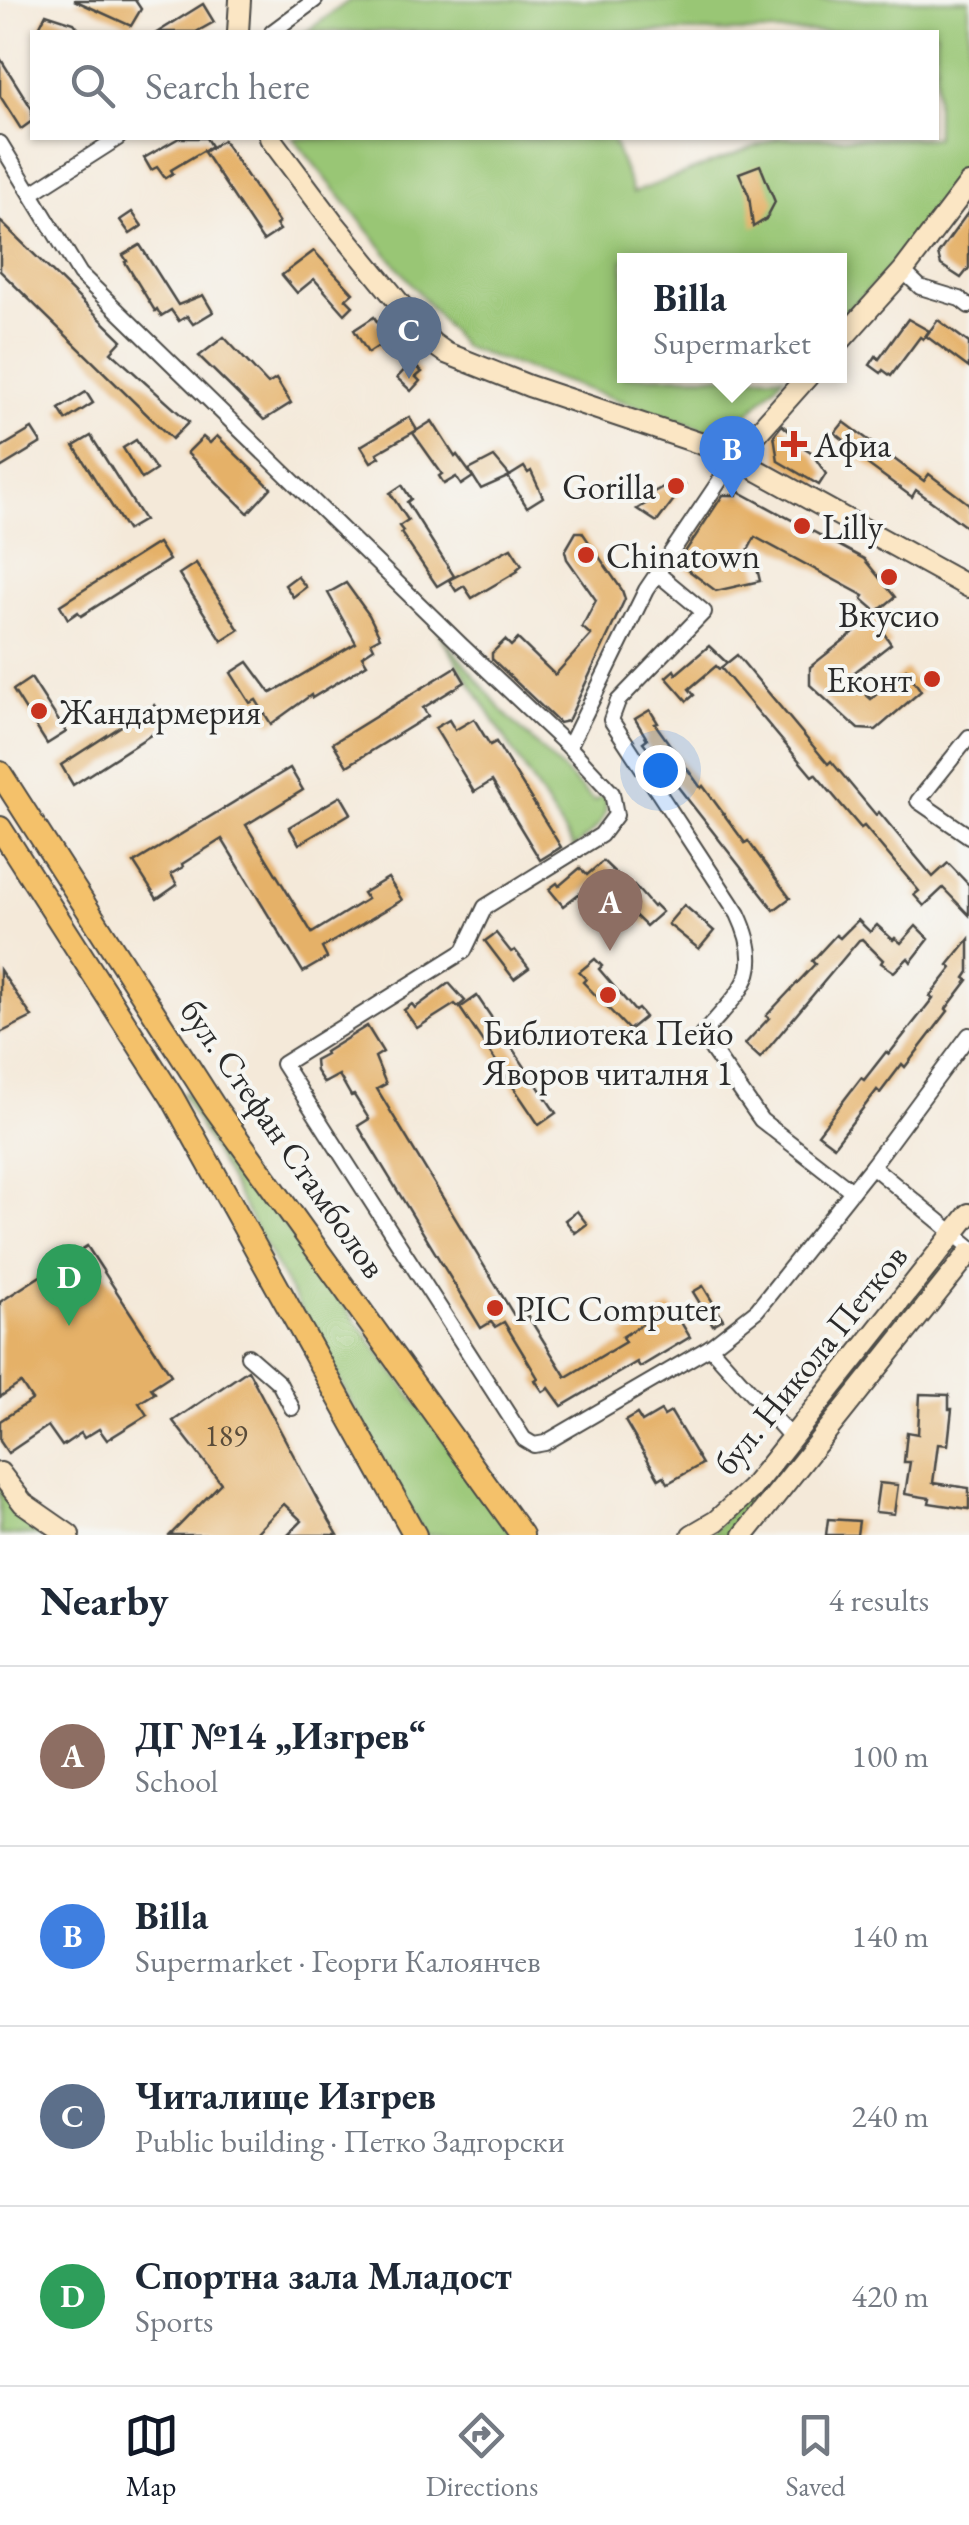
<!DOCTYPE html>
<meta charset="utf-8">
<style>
:root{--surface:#fff;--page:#f6f6f7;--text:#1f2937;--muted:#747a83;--line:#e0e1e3;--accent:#111827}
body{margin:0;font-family:"EB Garamond",serif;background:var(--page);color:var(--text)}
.you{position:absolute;left:660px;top:770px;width:35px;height:35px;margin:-25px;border:8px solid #fff;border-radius:50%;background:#1a73e8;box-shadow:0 0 0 15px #1a73e833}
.badge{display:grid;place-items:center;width:65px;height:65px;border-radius:50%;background:var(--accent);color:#fff;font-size:32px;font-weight:700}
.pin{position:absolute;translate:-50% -82px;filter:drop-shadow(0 2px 5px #0008)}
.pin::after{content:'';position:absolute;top:52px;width:35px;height:30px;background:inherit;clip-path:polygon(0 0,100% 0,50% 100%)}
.popup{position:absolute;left:617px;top:253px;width:230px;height:130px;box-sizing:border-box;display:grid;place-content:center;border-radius:0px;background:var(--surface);filter:drop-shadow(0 2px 8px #0005);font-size:32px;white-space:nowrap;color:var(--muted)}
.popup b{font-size:38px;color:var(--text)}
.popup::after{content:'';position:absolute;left:50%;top:100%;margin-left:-20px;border:20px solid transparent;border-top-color:var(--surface)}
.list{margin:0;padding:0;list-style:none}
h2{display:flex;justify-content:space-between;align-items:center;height:130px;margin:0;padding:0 40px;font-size:42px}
h2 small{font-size:32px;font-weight:400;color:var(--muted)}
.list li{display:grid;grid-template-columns:65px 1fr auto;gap:30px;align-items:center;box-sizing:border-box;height:180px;padding:0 40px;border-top:2px solid var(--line)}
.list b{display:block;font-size:38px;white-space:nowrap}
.list p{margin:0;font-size:32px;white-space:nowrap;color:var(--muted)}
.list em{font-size:32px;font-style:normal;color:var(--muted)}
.icon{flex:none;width:55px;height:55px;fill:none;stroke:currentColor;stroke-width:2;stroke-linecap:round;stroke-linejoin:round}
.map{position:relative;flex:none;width:969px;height:1535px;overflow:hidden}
.search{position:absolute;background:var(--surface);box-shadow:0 2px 8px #0004;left:30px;right:30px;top:30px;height:110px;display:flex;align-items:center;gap:25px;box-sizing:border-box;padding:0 35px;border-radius:0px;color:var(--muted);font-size:38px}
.sheet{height:850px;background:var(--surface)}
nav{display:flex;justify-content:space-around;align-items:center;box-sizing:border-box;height:140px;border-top:2px solid var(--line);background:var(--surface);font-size:28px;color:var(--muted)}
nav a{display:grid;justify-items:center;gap:5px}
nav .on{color:var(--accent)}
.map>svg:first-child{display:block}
.green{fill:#99c674;stroke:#627850;stroke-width:2.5}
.building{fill:#e5b168}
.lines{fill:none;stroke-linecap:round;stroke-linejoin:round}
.street-casing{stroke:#494845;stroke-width:18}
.secondary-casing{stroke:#494845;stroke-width:24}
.primary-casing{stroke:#494845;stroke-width:26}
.street{stroke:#fff;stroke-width:14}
.secondary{stroke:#fbe6c4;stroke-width:20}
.primary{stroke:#f4c16b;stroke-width:22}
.poi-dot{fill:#c8321e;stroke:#f6f6f2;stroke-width:4}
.labels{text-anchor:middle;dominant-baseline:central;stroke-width:8;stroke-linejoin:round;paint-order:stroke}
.number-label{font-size:30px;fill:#5a4c3a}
.poi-label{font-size:35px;fill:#2b2b2b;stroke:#f6f6f2;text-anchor:start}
.street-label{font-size:35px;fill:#2b2b2b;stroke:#f6f6f2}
</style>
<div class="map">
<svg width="969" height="1535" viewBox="0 0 969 1535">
<rect width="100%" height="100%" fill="#f6f6f2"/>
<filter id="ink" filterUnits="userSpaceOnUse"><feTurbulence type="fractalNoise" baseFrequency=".01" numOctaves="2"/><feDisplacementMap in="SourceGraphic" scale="20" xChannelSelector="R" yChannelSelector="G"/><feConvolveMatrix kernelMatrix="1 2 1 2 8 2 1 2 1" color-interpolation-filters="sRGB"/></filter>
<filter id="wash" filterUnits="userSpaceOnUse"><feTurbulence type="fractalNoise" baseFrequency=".0048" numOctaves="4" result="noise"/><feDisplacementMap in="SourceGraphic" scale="40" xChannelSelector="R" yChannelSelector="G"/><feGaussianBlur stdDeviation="2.25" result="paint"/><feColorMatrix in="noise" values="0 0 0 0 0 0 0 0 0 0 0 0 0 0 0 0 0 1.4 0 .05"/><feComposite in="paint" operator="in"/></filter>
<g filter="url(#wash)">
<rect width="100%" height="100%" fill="#f4e9d9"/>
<g class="green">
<polygon points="350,0 969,0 969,165 891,267 840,319 840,260 624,260 624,376 784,376 726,437 463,347 293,138 612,138 633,193 778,138 936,138 936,32 306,32"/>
<path d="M437 630 506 715 594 801 605 794C611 821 593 831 574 848Z"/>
<polygon points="186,1092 515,1535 424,1535 182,1094"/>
<polygon points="943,1260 947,1264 731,1535 710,1535"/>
<polygon points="0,1484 21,1514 47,1535 0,1535"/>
</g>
<g id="blocks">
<g class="building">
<polygon points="74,0 135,0 141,9 131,26"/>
<polygon points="203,4 214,22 196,32 158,32"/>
<polygon points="46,14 74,23 81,32 37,32"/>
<polygon points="0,58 32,109 32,121 21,129 0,96"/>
<polygon points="179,138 206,138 211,146 171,170 173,173 165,178 157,167 151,170 144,158"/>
<polygon points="223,140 279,223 276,225 280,230 263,241 204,152"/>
<polygon points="760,165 775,202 766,219 753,227 749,196 739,173"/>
<polygon points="969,211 969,268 961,278 941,265 938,254"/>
<polygon points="132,212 142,226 130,234 120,220"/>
<polygon points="0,221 122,340 111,352 189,422 172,439 0,271"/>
<polygon points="140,245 178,305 203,295 213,312 193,324 187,316 179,321 171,310 161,316 157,309 155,311 125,262 127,261 123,255"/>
<polygon points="314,251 353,293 346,299 353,306 345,314 314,279 297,293 282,275"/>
<polygon points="374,317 392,345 382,351 379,346 368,353 354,330"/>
<polygon points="908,319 929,331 923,339 920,337 891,376 883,370 881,373 870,365 876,356 879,359"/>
<polygon points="938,320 969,343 969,368 926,336"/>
<polygon points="224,337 268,384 276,379 291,403 264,420 199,356"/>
<polygon points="411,363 422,372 416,377 420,381 411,391 397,378"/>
<polygon points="86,392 93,403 66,420 59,409"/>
<polygon points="409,417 417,430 377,453 380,457 371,462 361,446"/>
<polygon points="432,421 455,457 457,455 473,477 461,485 456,477 444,484 439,476 442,474 413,433"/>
<polygon points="844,422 924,481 929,474 969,504 969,529 916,490 912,497 855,455 858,451 835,433"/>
<polygon points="782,425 804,444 803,447 811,452 826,474 819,485 778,461 774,435"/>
<polygon points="32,429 41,443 0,468 0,448"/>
<polygon points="91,436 144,520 127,530 74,446"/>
<polygon points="217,436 271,488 248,513 187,453 203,437 210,443"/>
<polygon points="136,440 156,470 142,479 123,448"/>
<polygon points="494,457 510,476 481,489 469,470"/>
<polygon points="524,467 528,473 531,471 543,497 527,507 508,477"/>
<polygon points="676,480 685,485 657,522 637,509 652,500 652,493"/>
<polygon points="402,485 411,499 407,502 454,576 437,586 401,533 403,531 399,526 408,520 390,493"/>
<polygon points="738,491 864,559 895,597 877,612 862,599 864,596 755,537 745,556 755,560 760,581 716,591 680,564 685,557 683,555 723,495 737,495"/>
<polygon points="576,532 582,532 622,590 625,599 568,721 559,723 492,659 492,653 505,640 511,646 518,639 555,675 591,635 582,627 596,600 567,559 565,551"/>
<polygon points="158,543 169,560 81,616 78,612 68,619 60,605"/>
<polygon points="511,548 522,565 517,569 518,571 472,598 464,586 456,591 449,580"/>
<polygon points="196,563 239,630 222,641 179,574"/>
<polygon points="297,576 306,587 293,597 285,585"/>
<polygon points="346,583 369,615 380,637 371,642 374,648 362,656 367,664 312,698 311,695 271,724 256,700 250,703 231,673 248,662 271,693 356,643 328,593"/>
<polygon points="873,617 891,644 847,678 871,699 906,669 921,691 876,730 858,729 810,685 810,667"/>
<polygon points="709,646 727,663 719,669 716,666 689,689 694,695 687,701 666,677 674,670 676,674"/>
<polygon points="737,655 828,764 831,761 876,815 879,812 933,877 948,863 969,885 969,915 943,888 924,906 914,895 919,891 864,826 861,828 815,774 812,776 721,668"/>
<polygon points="456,667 465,682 423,708 428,716 347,766 333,743"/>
<polygon points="31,678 66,732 47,744 13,690"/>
<polygon points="154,705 166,725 73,785 61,765"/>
<polygon points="650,710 658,723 655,724 701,788 703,786 745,843 748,841 790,898 774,910 643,742 647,739 635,719"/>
<polygon points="474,719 490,745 496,742 561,847 540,860 492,781 474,792 435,728 449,720 455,730"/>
<polygon points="290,768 303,790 246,825 312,933 367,899 363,893 388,878 402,900 322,948 327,958 303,972 222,839 182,864 183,867 171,874 177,885 157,899 134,863"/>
<polygon points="341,796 351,813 299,844 289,827"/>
<polygon points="603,861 631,888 634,885 653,907 655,905 662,912 646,926 618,899 615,902 597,880 563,906 549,889 557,883 559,886 580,868 587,875"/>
<polygon points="684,905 714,931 699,949 668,924"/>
<polygon points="858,920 870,932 877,925 893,940 895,938 901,943 916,926 929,939 911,962 908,958 894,972 881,963 883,960 862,939 859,940 760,1058 745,1044 769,1018 766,1016 815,964 812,961 836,935 840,938"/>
<polygon points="496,933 511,952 515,950 529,968 514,979 485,941"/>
<polygon points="969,939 969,972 965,978 968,980 946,1009 948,1011 905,1067 902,1064 880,1093 877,1090 834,1146 818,1134 861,1078 864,1080 886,1052 889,1054 933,998 930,996 952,968 948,965"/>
<polygon points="595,959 602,966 599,969 635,1011 638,1009 645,1017 629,1030 583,982 586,979 579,972"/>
<polygon points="0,970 32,1017 0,1033"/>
<polygon points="449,983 465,1001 458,1007 455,1004 417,1028 404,1010 412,1004 415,1008"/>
<polygon points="477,996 556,1113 539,1125 460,1008"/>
<polygon points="367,1026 383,1052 375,1057 386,1084 377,1089 518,1322 528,1316 566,1377 625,1342 622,1337 671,1306 690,1337 640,1367 637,1362 562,1406 549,1388 543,1392 535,1380 538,1378 504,1322 495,1327 491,1322 481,1328 358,1126 369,1119 354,1095 351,1096 339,1075 324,1083 316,1071 315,1060 326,1054 325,1052"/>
<polygon points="577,1211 587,1224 575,1233 565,1220"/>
<polygon points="87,1246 171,1375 151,1388 155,1393 139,1403 147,1415 107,1440 99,1429 84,1438 81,1433 62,1446 48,1426 8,1453 0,1441 0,1421 32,1400 21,1383 0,1397 0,1302"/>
<polygon points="703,1286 723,1319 713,1325 693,1292"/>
<polygon points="248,1370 319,1503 338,1535 288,1535 302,1521 284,1504 254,1535 170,1535 221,1483 173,1421"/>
<polygon points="920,1394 949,1395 949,1409 952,1409 948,1445 938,1444 933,1483 969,1488 969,1509 929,1503 930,1498 905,1494 910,1462 904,1462 907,1432 918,1434"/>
<polygon points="661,1411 664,1416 671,1412 702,1464 668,1483 664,1476 659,1479 625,1421 637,1414 642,1422"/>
<polygon points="879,1483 898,1485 894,1514 875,1512"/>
<polygon points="828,1519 859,1521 857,1535 826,1535"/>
</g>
</g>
</g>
<g filter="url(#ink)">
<use href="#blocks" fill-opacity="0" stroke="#494845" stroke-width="2.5"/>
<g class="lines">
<defs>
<g id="street">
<polyline points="272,32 315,0"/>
<polyline points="0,143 80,274 461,645 569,747 612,793 616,815 601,835 485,907 464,951 283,1064 524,1439 534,1445 545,1443 710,1347"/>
<polyline points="32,193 118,138"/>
<polyline points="903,271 920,287 960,299 969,306"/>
<path d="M657 573 704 612 618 701 611 720 738 914C767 976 741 989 702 1035L761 1120 852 1191"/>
<polyline points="969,737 918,801 969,836"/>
<polyline points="569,747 646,590 735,458"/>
<polyline points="872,1166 969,1035"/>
<polyline points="248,1356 279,1383 292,1408"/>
<polyline points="792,1438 710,1347 757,1310 872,1166 969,1246"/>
</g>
<g id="secondary">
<polyline points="238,32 240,0"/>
<polyline points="270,138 333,222 432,343 446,353 529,386 708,446 735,458 969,587"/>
<polyline points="840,341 903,271 969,184"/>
<polyline points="735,458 808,376"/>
<polyline points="0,1473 23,1503 69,1535"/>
<polyline points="692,1535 716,1521 751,1489 969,1214"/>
<polyline points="744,1535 969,1253"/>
</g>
<g id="primary">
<polyline points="0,773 213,1105 522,1535"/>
<polyline points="0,828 172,1097 415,1535"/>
</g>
</defs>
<use href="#street" class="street-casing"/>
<use href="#secondary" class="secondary-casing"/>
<use href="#primary" class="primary-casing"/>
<use href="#street" class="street"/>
<use href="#secondary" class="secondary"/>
<use href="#primary" class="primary"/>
</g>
</g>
<g class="poi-dot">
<path d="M789 429h10v10h10v10h-10v10h-10v-10h-10v-10h10z"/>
<circle cx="676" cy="486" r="10"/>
<circle cx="802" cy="526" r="10"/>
<circle cx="586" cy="555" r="10"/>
<circle cx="889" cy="577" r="10"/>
<circle cx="932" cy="679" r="10"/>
<circle cx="39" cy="711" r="10"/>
<circle cx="608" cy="995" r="10"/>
<circle cx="495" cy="1308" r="10"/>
</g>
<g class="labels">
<g class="number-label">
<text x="226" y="1435">189</text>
</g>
<g class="poi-label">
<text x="814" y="444">Афиа</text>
<text x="656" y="486" text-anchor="end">Gorilla</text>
<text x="822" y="526">Lilly</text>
<text x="606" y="555">Chinatown</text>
<text x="889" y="614" text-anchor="middle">Вкусио</text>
<text x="912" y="679" text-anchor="end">Еконт</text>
<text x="59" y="711">Жандармерия</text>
<text x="608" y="1032" text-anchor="middle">Библиотека Пейо<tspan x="608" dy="40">Яворов читалня 1</tspan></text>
<text x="515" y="1308">PIC Computer</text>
</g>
<g class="street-label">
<text transform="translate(284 1138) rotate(55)">бул. Стефан Стамболов</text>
<text transform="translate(810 1359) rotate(-51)">бул. Никола Петков</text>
</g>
</g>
</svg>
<div class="you"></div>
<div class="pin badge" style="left:610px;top:951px;background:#8d6e63">A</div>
<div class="pin badge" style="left:732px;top:498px;background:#3f7fe0">B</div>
<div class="popup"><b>Billa</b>Supermarket</div>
<div class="pin badge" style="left:409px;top:379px;background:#5c6f8a">C</div>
<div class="pin badge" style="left:69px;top:1326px;background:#2e9e5b">D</div>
<div class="search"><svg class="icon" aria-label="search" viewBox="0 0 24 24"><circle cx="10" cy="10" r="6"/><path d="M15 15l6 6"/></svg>Search here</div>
</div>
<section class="sheet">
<h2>Nearby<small>4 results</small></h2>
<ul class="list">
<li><span class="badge" style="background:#8d6e63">A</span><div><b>ДГ №14 „Изгрев“</b><p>School</p></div><em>100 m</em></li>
<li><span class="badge" style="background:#3f7fe0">B</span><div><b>Billa</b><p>Supermarket · Георги Калоянчев</p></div><em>140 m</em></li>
<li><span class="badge" style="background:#5c6f8a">C</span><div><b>Читалище Изгрев</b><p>Public building · Петко Задгорски</p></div><em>240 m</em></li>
<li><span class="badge" style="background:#2e9e5b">D</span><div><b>Спортна зала Младост</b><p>Sports</p></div><em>420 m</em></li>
</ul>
</section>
<nav>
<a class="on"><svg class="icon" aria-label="map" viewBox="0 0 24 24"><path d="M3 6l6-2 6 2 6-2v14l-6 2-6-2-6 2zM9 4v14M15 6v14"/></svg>Map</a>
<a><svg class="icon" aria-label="directions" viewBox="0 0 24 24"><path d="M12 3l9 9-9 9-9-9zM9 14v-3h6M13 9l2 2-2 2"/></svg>Directions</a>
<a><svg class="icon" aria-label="saved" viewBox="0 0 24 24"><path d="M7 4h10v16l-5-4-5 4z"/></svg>Saved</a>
</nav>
